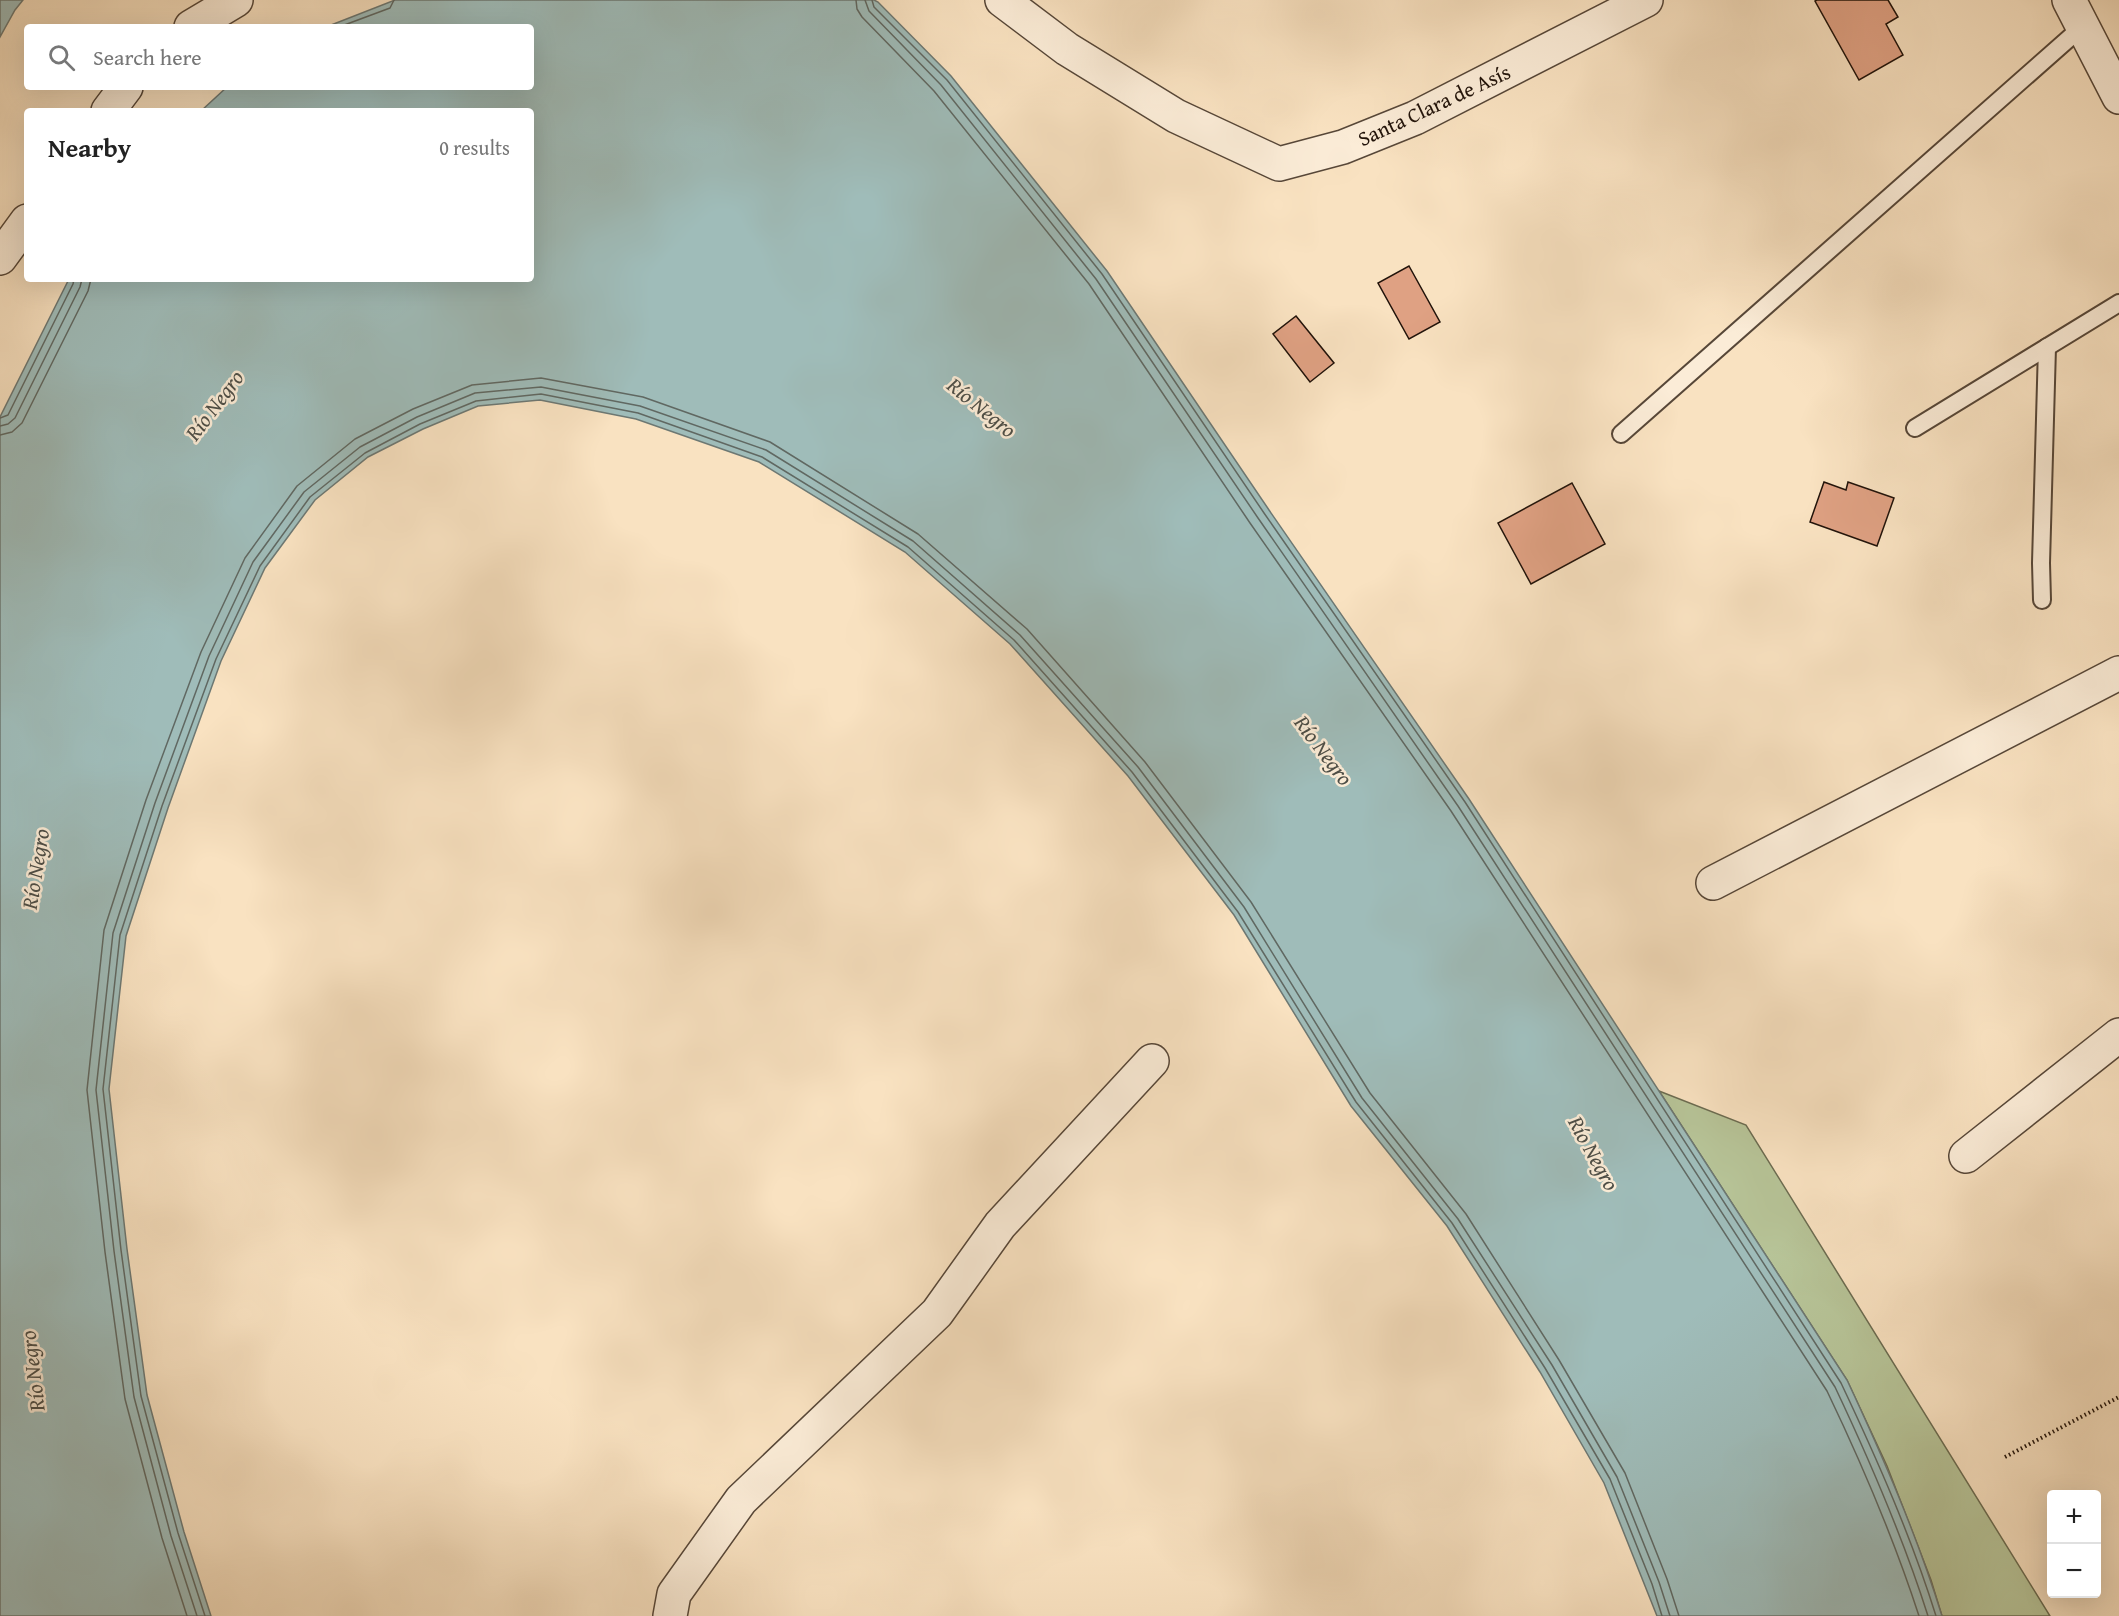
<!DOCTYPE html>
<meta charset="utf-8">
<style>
:root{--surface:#fff;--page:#f6f6f6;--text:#222;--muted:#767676;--line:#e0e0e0}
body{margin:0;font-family:"Gentium Book Plus",serif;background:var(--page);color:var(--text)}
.controls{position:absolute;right:18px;bottom:18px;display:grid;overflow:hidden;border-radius:6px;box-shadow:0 6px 24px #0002}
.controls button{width:54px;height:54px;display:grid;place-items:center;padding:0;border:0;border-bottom:2px solid var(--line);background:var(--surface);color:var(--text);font:30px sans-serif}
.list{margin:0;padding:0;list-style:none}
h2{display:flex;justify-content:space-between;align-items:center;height:78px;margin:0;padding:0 24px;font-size:26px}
h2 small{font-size:20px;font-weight:400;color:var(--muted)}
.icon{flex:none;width:33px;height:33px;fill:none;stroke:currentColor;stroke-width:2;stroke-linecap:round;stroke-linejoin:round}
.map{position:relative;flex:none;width:2119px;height:1616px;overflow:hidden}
.search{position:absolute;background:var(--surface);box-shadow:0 6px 24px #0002;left:24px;top:24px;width:510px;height:66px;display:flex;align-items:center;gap:15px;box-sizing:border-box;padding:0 21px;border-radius:6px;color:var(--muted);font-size:22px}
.panel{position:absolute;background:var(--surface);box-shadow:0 6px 24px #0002;left:24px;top:108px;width:510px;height:174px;border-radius:6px}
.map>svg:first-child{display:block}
.green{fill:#b7c498;stroke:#6c6c51;stroke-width:1.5}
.water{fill:#9fbcb9;stroke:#6d7873;stroke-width:1.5}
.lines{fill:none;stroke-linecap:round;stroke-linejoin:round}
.shore{stroke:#606862;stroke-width:1.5}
.building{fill:#dfa183;stroke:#21130a;stroke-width:1.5}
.service-casing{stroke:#574738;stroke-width:20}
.minor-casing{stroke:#574738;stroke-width:36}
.path{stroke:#21130a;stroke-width:4;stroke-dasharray:1.5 3;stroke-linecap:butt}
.service{stroke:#fbecd7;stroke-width:16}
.minor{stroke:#fbecd7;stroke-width:33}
.labels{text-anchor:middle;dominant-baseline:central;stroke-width:5;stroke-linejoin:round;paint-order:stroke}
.street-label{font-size:21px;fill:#21130a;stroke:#fbecd7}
.water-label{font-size:22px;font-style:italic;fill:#4d4e47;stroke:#fbecd7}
</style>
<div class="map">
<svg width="2119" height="1616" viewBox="0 0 2119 1616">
<rect width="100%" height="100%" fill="#f9e2c1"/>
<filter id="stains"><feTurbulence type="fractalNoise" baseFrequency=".00333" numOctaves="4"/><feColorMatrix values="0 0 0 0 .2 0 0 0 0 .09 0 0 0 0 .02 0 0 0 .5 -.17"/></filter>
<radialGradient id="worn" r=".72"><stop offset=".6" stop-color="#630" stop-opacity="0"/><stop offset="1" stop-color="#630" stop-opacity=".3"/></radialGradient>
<polygon class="green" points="1659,1091 1746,1125 2050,1616 1942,1616 1931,1580 1887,1466 1847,1380"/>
<g class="water">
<polygon points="0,0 23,0 15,10 0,37"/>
<path d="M395 0H874L878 2 951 76 1107 271 1269 510 1469 799 1847 1380C1883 1457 1917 1535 1942 1616H1657L1604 1483 1540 1372 1447 1226 1351 1106 1234 915 1128 776 1010 644 905 552 759 462 636 419 540 400 478 406 423 429 368 457 315 500 265 568 221 661 168 808 126 936 109 1089 127 1249 147 1395 184 1532 211 1616H0V417L69 279H531V111H201L227 87H531V27H326Z"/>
</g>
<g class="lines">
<g class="shore">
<path d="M856 0 857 9 862 17 934 91 1089 284 1250 523 1451 811 1827 1391C1862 1464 1894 1539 1919 1616"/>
<path d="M865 0 869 11 941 85 1096 279 1258 518 1458 806 1835 1387C1870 1461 1903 1537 1928 1616"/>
<path d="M872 0 874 7 947 80 1102 274 1264 513 1465 802 1841 1383C1877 1459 1911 1536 1936 1616"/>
<polyline points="339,27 390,8 394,0"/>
<polyline points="0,418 8,415 73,284 74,279"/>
<polyline points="0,426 8,424 15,418 80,287 82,279"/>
<polyline points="0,435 12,432 22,423 88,291 91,279"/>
<polyline points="187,1616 162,1538 125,1399 105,1252 87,1090 104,930 146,800 201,652 245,558 297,486 355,439 413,409 472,385 541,378 643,397 770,442 918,534 1027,629 1145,762 1251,902 1370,1093 1466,1214 1559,1360 1625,1473 1667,1579 1679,1616"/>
<polyline points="197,1616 171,1536 134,1397 114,1251 96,1090 113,933 155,803 209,656 253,562 304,492 360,447 417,417 475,393 541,387 640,406 766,450 913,541 1020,635 1138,767 1244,907 1362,1098 1458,1219 1552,1365 1617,1477 1659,1582 1670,1616"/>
<polyline points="205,1616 178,1533 141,1396 121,1250 103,1089 120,935 162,806 216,659 260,566 310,497 365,453 420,424 476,401 541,394 638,413 762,457 908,547 1014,640 1132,772 1238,912 1356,1102 1452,1223 1545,1368 1610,1479 1652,1584 1662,1616"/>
</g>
</g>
<g class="building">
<polygon points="1817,0 1888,0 1898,17 1886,24 1903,55 1859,80 1815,1"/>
<polygon points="1409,266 1440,322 1409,339 1378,283"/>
<polygon points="1296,316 1334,363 1310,382 1273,334"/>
<polygon points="1824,482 1846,490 1848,482 1894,498 1877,546 1810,522"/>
<polygon points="1572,483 1605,544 1531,584 1498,523"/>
</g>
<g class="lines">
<defs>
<g id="service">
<polyline points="1915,428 2119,303"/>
<polyline points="1621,434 2083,26"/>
<polyline points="2042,600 2041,563 2047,347"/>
</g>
<g id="minor">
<polyline points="1002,0 1067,49 1176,116 1279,164 1343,147 1415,118 1646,0"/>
<polyline points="2069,0 2119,97"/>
<polyline points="191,27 236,0"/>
<polyline points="108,111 126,87"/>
<polyline points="0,258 27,221"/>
<polyline points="1713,883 2119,673"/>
<polyline points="1966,1156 2119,1035"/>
<polyline points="670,1616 674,1594 741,1500 937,1313 1000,1225 1152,1061"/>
</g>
</defs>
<use href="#service" class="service-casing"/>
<use href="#minor" class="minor-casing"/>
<polyline class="path" points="2005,1457 2119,1397"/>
<use href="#service" class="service"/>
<use href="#minor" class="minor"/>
</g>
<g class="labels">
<g class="street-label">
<text transform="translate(1434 105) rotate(-25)">Santa Clara de Asís</text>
</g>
<g class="water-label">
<text transform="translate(214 405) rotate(-53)">Río Negro</text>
<text transform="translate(982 407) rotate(39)">Río Negro</text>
<text transform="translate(1324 750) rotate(53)">Río Negro</text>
<text transform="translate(35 869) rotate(-81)">Río Negro</text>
<text transform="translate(1594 1153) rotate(61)">Río Negro</text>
<text transform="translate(32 1371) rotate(-97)">Río Negro</text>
</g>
</g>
<rect width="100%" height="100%" filter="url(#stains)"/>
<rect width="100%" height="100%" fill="url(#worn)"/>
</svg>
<div class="controls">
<button>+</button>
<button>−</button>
</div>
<div class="search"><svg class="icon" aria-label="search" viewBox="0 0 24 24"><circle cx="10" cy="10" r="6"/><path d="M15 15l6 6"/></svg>Search here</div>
<section class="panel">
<h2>Nearby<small>0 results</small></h2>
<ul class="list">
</ul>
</section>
</div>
